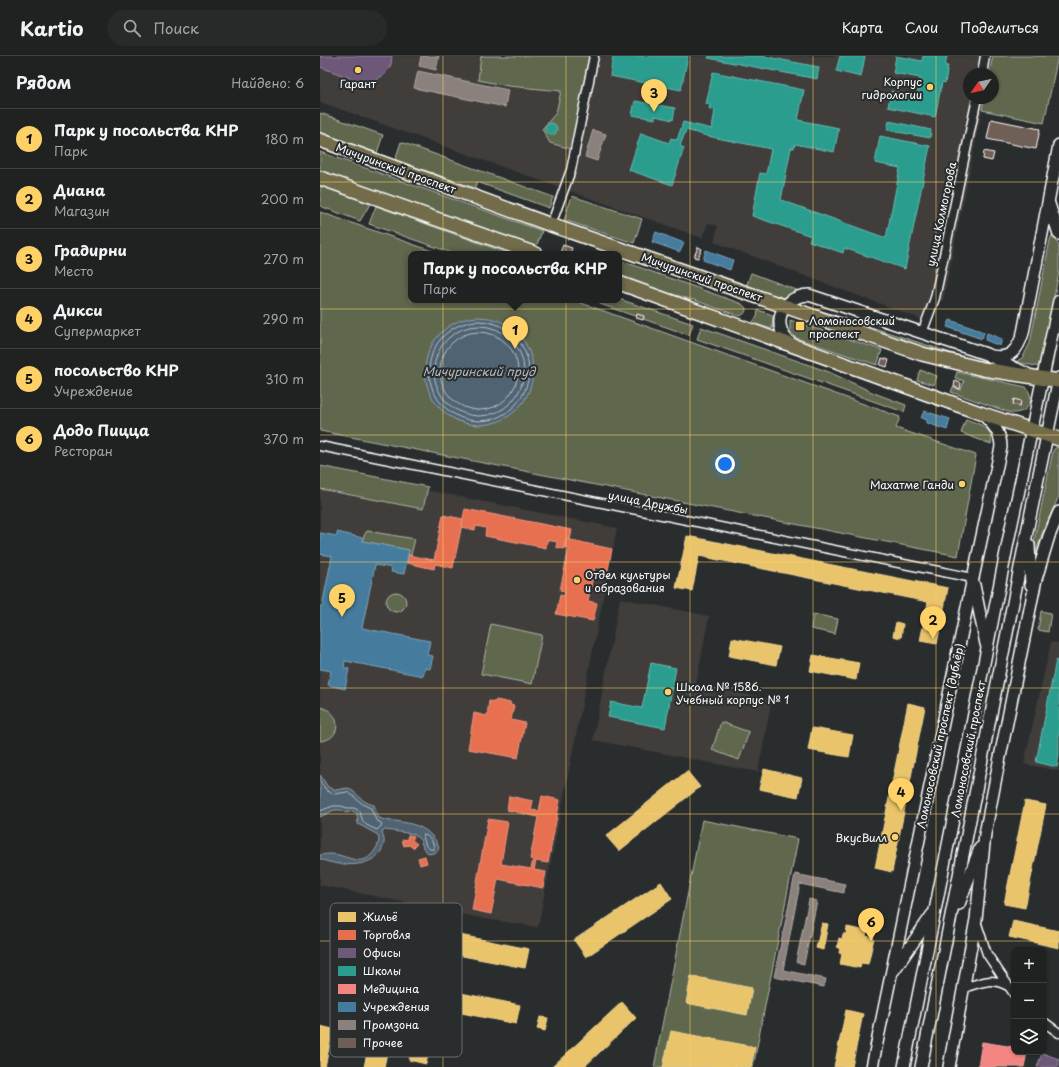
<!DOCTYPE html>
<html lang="ru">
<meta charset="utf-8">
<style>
:root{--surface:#202222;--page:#282a2a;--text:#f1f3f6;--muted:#a2a4a5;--line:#3d3f40;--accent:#ffd166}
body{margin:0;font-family:"Playpen Sans",sans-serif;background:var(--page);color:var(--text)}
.controls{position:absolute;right:12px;bottom:12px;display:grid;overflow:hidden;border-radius:8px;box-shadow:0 1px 3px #0004}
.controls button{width:36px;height:36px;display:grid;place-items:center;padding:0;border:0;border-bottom:1px solid var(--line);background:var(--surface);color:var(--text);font:20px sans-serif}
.compass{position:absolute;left:643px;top:12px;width:36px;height:36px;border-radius:50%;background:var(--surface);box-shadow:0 1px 3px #0004;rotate:236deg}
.you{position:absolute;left:405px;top:408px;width:14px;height:14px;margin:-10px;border:3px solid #fff;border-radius:50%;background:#1a73e8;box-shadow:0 0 0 6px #1a73e833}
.badge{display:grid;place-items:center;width:26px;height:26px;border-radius:50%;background:var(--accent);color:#111;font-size:13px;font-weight:700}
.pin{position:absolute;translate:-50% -33px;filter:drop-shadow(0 1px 2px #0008)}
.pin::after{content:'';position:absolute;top:21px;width:14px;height:12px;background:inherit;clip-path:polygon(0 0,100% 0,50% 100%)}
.popup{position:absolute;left:88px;top:195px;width:214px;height:52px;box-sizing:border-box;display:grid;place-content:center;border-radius:8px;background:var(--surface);filter:drop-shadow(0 1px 3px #0005);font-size:13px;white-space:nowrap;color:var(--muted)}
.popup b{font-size:15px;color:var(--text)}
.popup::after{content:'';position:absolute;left:50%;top:100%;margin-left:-8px;border:8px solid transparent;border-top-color:var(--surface)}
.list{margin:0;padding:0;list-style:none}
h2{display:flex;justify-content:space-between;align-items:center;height:52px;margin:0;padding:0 16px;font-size:17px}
h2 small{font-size:13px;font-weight:400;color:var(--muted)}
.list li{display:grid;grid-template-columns:26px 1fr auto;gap:12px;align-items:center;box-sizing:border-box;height:60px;padding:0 16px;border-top:1px solid var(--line)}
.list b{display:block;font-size:15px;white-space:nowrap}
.list p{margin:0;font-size:13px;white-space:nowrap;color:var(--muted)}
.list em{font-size:13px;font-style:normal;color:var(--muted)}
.icon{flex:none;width:22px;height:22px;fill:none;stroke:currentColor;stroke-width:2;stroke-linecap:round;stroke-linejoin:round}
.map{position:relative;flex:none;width:739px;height:1011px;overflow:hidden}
header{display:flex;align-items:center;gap:24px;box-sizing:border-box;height:56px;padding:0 20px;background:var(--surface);border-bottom:1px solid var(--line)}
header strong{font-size:19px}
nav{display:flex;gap:22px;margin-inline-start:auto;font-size:14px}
.search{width:280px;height:36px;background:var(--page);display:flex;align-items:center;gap:10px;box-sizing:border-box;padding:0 14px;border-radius:22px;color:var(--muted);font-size:15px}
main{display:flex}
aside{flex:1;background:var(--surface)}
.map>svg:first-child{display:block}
.built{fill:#3f3c3a;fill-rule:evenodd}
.green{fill:#5f684e;stroke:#afb4a6}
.water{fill:#4f6473;stroke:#95a2ab}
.homes{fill:#e9c46a;stroke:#f0d697}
.shops{fill:#e76f51;stroke:#ee9a85}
.offices{fill:#6d597a;stroke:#998ba2}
.schools{fill:#2a9d8f;stroke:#6abab1}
.health{fill:#f28482;stroke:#f6a9a8}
.public{fill:#457b9d;stroke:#7da3ba}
.industry{fill:#8a817c;stroke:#ada7a3}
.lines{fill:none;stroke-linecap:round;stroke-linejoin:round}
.shore{stroke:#b9c1c7;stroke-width:1}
.building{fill:#6f5e57;stroke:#fff}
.street-casing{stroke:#fff;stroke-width:11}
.secondary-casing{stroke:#fff;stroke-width:14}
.primary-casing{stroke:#fff;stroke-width:16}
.street{stroke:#2a2d2e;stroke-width:8}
.secondary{stroke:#2a2d2e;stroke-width:11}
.primary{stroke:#726c4b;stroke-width:13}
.grid{fill:none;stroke:#ffd166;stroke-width:1;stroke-opacity:0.55}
.poi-dot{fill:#ffd166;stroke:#2a2d2e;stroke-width:1.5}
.labels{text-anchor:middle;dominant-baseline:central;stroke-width:4;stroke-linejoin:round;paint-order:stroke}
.poi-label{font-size:11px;fill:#fff;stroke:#2a2d2e;text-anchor:end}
.street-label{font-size:11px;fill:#fff;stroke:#2a2d2e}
.water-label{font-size:12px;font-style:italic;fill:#b0b9c0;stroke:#2a2d2e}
.key{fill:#2a2d2e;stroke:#6a6c6d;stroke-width:1}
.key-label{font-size:11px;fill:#fff}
</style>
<header>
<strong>Kartio</strong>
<div class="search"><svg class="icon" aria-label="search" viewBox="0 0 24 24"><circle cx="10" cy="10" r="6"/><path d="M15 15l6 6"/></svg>Поиск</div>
<nav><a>Карта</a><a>Слои</a><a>Поделиться</a></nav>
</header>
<main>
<aside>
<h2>Рядом<small>Найдено: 6</small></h2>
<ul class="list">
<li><span class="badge">1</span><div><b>Парк у посольства КНР</b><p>Парк</p></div><em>180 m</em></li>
<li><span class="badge">2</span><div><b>Диана</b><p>Магазин</p></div><em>200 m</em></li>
<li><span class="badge">3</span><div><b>Градирни</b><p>Место</p></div><em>270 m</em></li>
<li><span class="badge">4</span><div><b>Дикси</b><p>Супермаркет</p></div><em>290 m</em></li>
<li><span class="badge">5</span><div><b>посольство КНР</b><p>Учреждение</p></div><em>310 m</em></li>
<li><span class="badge">6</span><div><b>Додо Пицца</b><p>Ресторан</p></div><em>370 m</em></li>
</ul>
</aside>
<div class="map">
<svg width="739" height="1011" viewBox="0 0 739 1011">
<rect width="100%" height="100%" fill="#2a2d2e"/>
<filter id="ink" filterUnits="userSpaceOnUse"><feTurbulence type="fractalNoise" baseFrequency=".025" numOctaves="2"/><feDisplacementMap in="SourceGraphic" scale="8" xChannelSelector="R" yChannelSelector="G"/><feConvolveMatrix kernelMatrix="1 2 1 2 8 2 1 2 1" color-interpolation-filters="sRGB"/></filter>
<g filter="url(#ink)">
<g class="built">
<path d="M0 0H738L724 67 662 54 623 245 609 241 603 264 394 186 398 170 388 167 382 182 0 46ZM649 18H673V42H649Z"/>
<polygon points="0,413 297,472 218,871 165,863 0,829"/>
<polygon points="300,542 389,560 376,629 452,643 438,716 273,684"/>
<polygon points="731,586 739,587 739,715 704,708"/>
</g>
<g class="green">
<polygon points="161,0 269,0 251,93 230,87 222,73 236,57 241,35 188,30 158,24"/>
<polygon points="673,0 738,0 724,67 662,54 664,42 673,42 673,18 669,18"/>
<polygon points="0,57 63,79 57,97 0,77"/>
<polygon points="81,86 233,141 229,152 157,126 155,132 75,104"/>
<polygon points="0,96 222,175 215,194 0,118"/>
<polygon points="0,130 50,148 40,165 0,150"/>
<polygon points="252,140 322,163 314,187 244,164"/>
<polygon points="56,150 190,198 135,198 49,168"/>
<polygon points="0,156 121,198 91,198 91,244 253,244 580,361 576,372 656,399 638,500 0,375"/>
<polygon points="733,177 739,190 739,216 720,311 696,306 703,301 710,287 730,184"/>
<path d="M299 204 422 248 426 252C426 257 424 259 419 260L374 244 299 224Z"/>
<polygon points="431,217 482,236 459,243 426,231"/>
<polygon points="299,243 373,268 369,279 280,248 282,244 299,244"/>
<polygon points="496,253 659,306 610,296 495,257"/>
<polygon points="438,254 453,259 452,273 432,267 437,261"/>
<polygon points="470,264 562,294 557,309 476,282 470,274"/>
<polygon points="381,271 509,316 554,337 586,349 584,356 377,283"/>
<polygon points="600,314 617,320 614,329 597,324"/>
<path d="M637 316 706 331C717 345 707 358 691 357L631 336 633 331 641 334 644 325 635 322Z"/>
<path d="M646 363C658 368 674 371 671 388L641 377Z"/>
<polygon points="739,391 739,440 722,478 713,505 711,500 733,395 735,392"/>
<polygon points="0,410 108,431 103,453 0,433"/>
<polygon points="47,475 95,483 91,499 88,499 89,494 42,485 45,478"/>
<circle cx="76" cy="546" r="10"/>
<polygon points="721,555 731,557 728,576 718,574"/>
<polygon points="493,558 518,563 515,578 491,573"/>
<polygon points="171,568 222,579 212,628 161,618"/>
<path d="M0 651C22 655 23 684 0 685Z"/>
<polygon points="401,666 429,676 419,704 392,694"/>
<polygon points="382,764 478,783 433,1011 334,1011"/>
</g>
<g class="water">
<circle cx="159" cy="315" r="54"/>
<path d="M0 719 8 731 15 734 28 732C40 739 41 746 54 749L59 762C69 766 72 764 81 766 98 768 113 775 119 792L117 796 109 798 103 792 101 785 94 778 65 774 62 775C62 778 65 783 64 787 59 814 19 811 0 803V799C7 798 14 797 22 800 36 804 45 809 55 794 58 789 60 785 58 779L38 768 37 757 33 755 26 757 21 754H14L0 761Z"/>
</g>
<g class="homes">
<polygon points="367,480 628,532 617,588 600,585 608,546 379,500 372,535 356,532"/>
<polygon points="576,566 583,568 581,582 573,580"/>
<polygon points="412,582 460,591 456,609 409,600"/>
<polygon points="493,599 539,607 536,624 490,615"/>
<polygon points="588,647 605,651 572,816 555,812"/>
<polygon points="492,672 533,679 529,701 488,694"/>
<polygon points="444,713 482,722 478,741 439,733"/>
<polygon points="367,715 380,731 299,795 286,780"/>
<polygon points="705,745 726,749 705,852 684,848"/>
<polygon points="341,826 352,843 266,901 254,884"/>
<polygon points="55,861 81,862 77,896 55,897 32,901 28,898 20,874 19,867 22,862"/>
<polygon points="693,865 739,875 739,892 689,881"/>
<polygon points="502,867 508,868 503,894 496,892"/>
<polygon points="527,871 547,875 546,880 554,882 548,908 541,907 540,912 520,908 522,898 519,897 520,892 517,891 519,882 522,883 523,878 526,878"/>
<polygon points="110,873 209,893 205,912 106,893"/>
<polygon points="371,920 432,932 427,959 366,947"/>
<polygon points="101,929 200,949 196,968 97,948"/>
<polygon points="302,946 316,962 264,1011 232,1011"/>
<polygon points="526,954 543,958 532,1011 514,1011"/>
<polygon points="220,961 228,962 225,975 217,973"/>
<polygon points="0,970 13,973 5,1011 0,1011"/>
<polygon points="351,975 435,991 431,1011 343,1011"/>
<polygon points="51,978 70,982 64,1011 44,1011"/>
<polygon points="92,991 109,994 106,1008 89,1004"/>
</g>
<g class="shops">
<polygon points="145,453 252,474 250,484 246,483 244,493 236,491 237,486 227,484 226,492 165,480 166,472 156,470 155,474 141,471"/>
<polygon points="123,459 143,463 133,512 115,508 114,513 87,507 88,499 114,504"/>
<polygon points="246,483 292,493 288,514 275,511 268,545 277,547 273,565 236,558 240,539 244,540 245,535 240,534 249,492 244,491"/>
<polygon points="176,644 191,647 190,649 194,650 191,664 205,667 198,702 148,693 154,657 167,660 169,645 175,646"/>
<polygon points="189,740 213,745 211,754 219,755 222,740 240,744 228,807 216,805 214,814 226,816 223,832 178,823 171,858 152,854 168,763 188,766 181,808 211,813 213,804 210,803 218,761 187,754"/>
<polygon points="88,779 94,780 92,784 97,788 93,792 89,789 84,790 82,784 87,783"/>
<polygon points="105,800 107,807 100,809 98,802"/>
</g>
<g class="offices">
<polygon points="0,0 72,0 71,9 65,18 55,25 44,27 0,11"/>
<polygon points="722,997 739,1003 739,1011 717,1011"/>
</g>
<g class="schools">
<polygon points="293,0 368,0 361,34 290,20"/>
<polygon points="389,0 442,0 499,11 497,23 388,2"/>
<polygon points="520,0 545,0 541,21 516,15"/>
<polygon points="576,0 602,5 603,0 627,0 625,10 628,10 625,27 622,26 615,61 568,51 571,35 597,40 600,22 573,17"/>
<polygon points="393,16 484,34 478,64 519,72 514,96 475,88 474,92 471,92 461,144 566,182 580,112 555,107 560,80 610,90 585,213 524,192 523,197 489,185 491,180 432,160 440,117 446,118 451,93 387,80 366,74 360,90 364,92 352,129 309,114 321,77 349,87 351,82 357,84 363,66 392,73 395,54 389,53 390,49 386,48"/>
<polygon points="315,45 355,52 353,64 335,60 335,63 312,59"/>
<polygon points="569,65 611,74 610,82 567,74"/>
<circle cx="231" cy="73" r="6"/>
<polygon points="736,604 739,605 739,699 737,711 716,706"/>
<polygon points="331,607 356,612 345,672 288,661 291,646 322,652"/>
</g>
<polygon class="health" points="662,986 694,991 694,996 707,996 704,1011 658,1011"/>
<g class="public">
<polygon points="336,176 364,187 360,196 332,186"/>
<polygon points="386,194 413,204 410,214 383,204"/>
<polygon points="630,264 664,276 662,283 627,271"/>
<polygon points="667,277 682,283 680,290 665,284"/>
<polygon points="604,355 630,363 627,374 607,367 607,364 601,362"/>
<polygon points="17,476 43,482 42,485 89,494 84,518 71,516 72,512 55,509 42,572 110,585 107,599 113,600 110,613 105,612 103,620 25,605 24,612 29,613 25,633 8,629 11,615 0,613 0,550 2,550 12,500 0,498 0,477 17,480"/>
</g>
<g class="industry">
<polygon points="101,0 119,0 116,14 99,10"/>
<polygon points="98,15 188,34 185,51 94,32"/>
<polygon points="273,74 286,78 277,105 265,101"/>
<polygon points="475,818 525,828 524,837 480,828 463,914 506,923 504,931 454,921"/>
<polygon points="489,843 497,845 484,908 476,906"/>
</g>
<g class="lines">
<g class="shore">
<circle cx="159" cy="315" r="50"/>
<circle cx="159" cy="315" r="45"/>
<circle cx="159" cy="315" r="39"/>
<path d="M0 725 7 735 15 738 27 736C38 742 39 748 51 752L56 764 61 767 62 769 57 774C44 768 43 769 40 755L34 752H27L21 750H13L0 755"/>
<path d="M104 779C110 780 113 786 114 791V793H110L106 790 103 781Z"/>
</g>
</g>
<g class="building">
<polygon points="671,63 720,73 716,93 667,83"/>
<polygon points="664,95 674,97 672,105 663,103"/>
<polygon points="243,189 252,192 250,198 240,197"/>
<polygon points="378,191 382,193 378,202 374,201"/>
<polygon points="317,258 324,260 323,264 316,262"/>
<polygon points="562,302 569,304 567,311 560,309"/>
<polygon points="635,325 641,327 640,333 634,331"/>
<polygon points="694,343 701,345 700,350 693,348"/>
</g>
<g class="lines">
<defs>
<g id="street">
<polyline points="662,18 665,0"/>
<polyline points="231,169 251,114 274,0"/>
<polyline points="602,277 615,242 657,42"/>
<polyline points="0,390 653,522"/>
<polyline points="656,865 667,898 694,938"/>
<path d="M644 932C662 926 670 921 688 930"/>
<polyline points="724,966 739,977"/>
</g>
<g id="secondary">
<polyline points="729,148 739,178"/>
<path d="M473 289C449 272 460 240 489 239L666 298 707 318"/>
<path d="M672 300C691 304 698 293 703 277L739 89"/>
<polyline points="709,489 711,529"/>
<polyline points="654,529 666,588"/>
<polyline points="639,848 660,792"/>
<polyline points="574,914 612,859"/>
<path d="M552 1011 653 522 681 391C681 376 672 367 662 358"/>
<polyline points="584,1011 689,481 739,245"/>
<polyline points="601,1011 709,466 739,322"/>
<polyline points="629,1011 656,863 665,778 678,711 716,523 729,480 739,456"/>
</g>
<g id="primary">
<polyline points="0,84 231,169 602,298 663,313 739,325"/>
<polyline points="0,122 216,198"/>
<polyline points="299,227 660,357 739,383"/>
</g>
</defs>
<use href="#street" class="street-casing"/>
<use href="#secondary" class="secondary-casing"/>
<use href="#primary" class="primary-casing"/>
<use href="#street" class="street"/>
<use href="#secondary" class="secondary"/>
<use href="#primary" class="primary"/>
</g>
</g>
<path class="grid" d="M123 0V1011M246 0V1011M370 0V1011M493 0V1011M616 0V1011M0 126H739M0 253H739M0 379H739M0 506H739M0 632H739M0 758H739M0 885H739"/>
<g class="poi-dot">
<circle cx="38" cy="14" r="4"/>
<circle cx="610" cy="31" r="4"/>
<rect x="475" y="265" width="10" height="10" rx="2"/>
<circle cx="642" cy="428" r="4"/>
<circle cx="257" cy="524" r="4"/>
<circle cx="348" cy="636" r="4"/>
<circle cx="575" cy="781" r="4"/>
</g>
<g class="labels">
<g class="poi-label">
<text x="602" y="25">Корпус<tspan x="602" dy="13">гидрологии</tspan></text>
<text x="38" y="27" text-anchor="middle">Гарант</text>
<text x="489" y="264" text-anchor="start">Ломоносовский<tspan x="489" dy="13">проспект</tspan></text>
<text x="634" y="428">Махатме Ганди</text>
<text x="265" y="518" text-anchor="start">Отдел культуры<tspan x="265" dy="13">и образования</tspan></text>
<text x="356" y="630" text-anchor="start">Школа № 1586.<tspan x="356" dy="13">Учебный корпус № 1</tspan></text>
<text x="567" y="781">ВкусВилл</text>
</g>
<g class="street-label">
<text transform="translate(76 112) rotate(20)">Мичуринский проспект</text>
<text transform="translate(621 158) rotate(-78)">улица Колмогорова</text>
<text transform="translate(382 221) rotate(19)">Мичуринский проспект</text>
<text transform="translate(328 446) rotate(11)">улица Дружбы</text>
<text transform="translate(620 680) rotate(-78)">Ломоносовский проспект (дублёр)</text>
<text transform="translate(648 693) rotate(-79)">Ломоносовский проспект</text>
</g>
<g class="water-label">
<text x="159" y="315">Мичуринский пруд</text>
</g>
</g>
<rect x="10" y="847" width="132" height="154" rx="6" class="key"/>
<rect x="18" y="856" width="18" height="10" fill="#e9c46a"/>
<rect x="18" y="874" width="18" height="10" fill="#e76f51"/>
<rect x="18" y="892" width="18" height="10" fill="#6d597a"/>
<rect x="18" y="910" width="18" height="10" fill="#2a9d8f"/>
<rect x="18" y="928" width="18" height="10" fill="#f28482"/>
<rect x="18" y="946" width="18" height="10" fill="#457b9d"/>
<rect x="18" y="964" width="18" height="10" fill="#8a817c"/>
<rect x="18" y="982" width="18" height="10" fill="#6f5e57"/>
<g class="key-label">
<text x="43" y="865">Жильё</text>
<text x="43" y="883">Торговля</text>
<text x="43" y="901">Офисы</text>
<text x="43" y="919">Школы</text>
<text x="43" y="937">Медицина</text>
<text x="43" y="955">Учреждения</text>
<text x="43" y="973">Промзона</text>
<text x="43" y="991">Прочее</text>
</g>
</svg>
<div class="controls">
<button>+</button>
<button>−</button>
<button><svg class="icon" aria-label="layers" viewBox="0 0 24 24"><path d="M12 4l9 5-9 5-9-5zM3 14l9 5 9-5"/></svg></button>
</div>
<svg class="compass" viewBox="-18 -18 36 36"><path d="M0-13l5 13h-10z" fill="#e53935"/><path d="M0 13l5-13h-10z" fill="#a2a4a5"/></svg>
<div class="you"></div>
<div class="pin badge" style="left:195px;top:293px">1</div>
<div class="popup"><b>Парк у посольства КНР</b>Парк</div>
<div class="pin badge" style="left:613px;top:583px">2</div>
<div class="pin badge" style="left:334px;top:56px">3</div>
<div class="pin badge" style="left:581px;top:755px">4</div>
<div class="pin badge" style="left:22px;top:561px">5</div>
<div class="pin badge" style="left:551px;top:885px">6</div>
</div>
</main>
